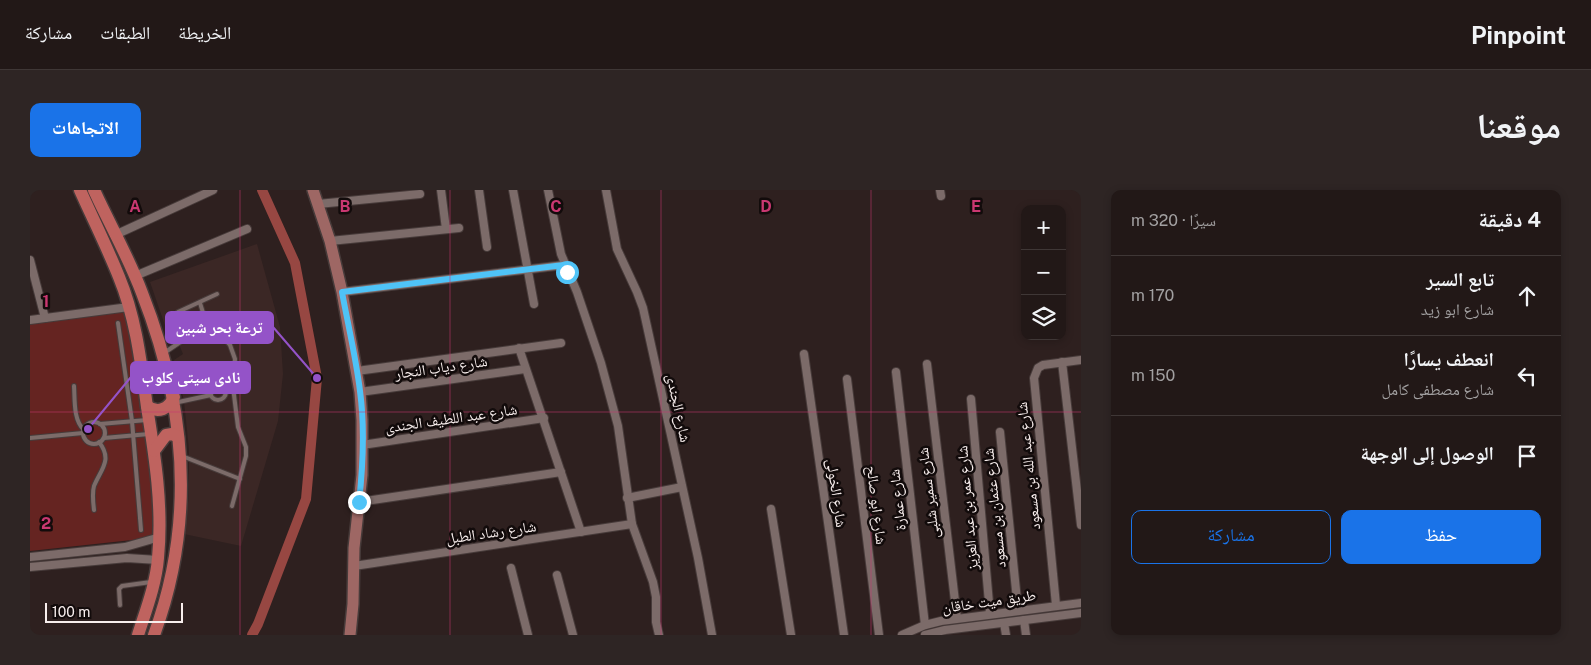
<!DOCTYPE html>
<html lang="ar">
<meta charset="utf-8">
<style>
:root{--surface:#221817;--page:#2e2524;--text:#f1f3f6;--muted:#a2a0a1;--line:#3f3736;--accent:#1a73e8}
body{margin:0;font-family:"Public Sans","Noto Naskh Arabic",sans-serif;background:var(--page);color:var(--text);direction:rtl}
.controls{position:absolute;right:15px;top:15px;display:grid;overflow:hidden;border-radius:10px;box-shadow:0 2px 8px #0003}
.controls button{width:45px;height:45px;display:grid;place-items:center;padding:0;border:0;border-bottom:1px solid var(--line);background:var(--surface);color:var(--text);font:25px sans-serif}
.scale{position:absolute;left:15px;bottom:12px;width:138px;box-sizing:border-box;padding-left:5px;border:2px solid #f8eeed;border-top:0;font-size:14px;line-height:18px;white-space:nowrap;color:#f8eeed;-webkit-text-stroke:4px #120b0b;paint-order:stroke}
.stop{position:absolute;width:15px;height:15px;margin:-11px;border:4px solid #4fc3f7;border-radius:50%;background:#fff}
.stop.end{background:#4fc3f7;border-color:#fff;box-shadow:0 1px 5px #0008}
.list{margin:0;padding:0;list-style:none}
h2{display:flex;justify-content:space-between;align-items:center;height:65px;margin:0;padding:0 20px;font-size:21px}
h2 small{font-size:16px;font-weight:400;color:var(--muted)}
.list li{display:grid;grid-template-columns:32px 1fr auto;gap:15px;align-items:center;box-sizing:border-box;height:80px;padding:0 20px;border-top:1px solid var(--line)}
.list b{display:block;font-size:19px;white-space:nowrap}
.list p{margin:0;font-size:16px;white-space:nowrap;color:var(--muted)}
.list em{font-size:16px;font-style:normal;color:var(--muted)}
.actions{display:flex;gap:10px;padding:15px 20px}
.actions a{flex:1;padding:11px 0;border:1px solid var(--accent);border-radius:10px;text-align:center;font-size:18px;color:var(--accent)}
.actions .main{background:var(--accent);color:#fff}
.icon{flex:none;width:28px;height:28px;fill:none;stroke:currentColor;stroke-width:2;stroke-linecap:round;stroke-linejoin:round}
.map{position:relative;flex:none;width:1051px;height:445px;overflow:hidden;direction:ltr;border-radius:10px}
header{display:flex;align-items:center;gap:30px;box-sizing:border-box;height:70px;padding:0 25px;background:var(--surface);border-bottom:1px solid var(--line)}
header strong{font-size:24px}
nav{display:flex;gap:28px;margin-inline-start:auto;font-size:18px}
.intro{display:flex;align-items:center;justify-content:space-between;box-sizing:border-box;height:120px;padding:0 30px}
h1{margin:0;font-size:35px}
.button{padding:12px 22px;border-radius:10px;background:var(--accent);color:#fff;font-size:18px;font-weight:700}
main{display:flex;gap:30px;padding:0 30px}
aside{flex:1;background:var(--surface);border-radius:10px;box-shadow:0 2px 8px #0003}
.map>svg:first-child{display:block}
.built{fill:#3b2725}
.green{fill:#652421}
.lines{fill:none;stroke-linecap:round;stroke-linejoin:round}
.canal{stroke:#974742;stroke-width:10}
.lane-casing{stroke:#473b3a;stroke-width:6}
.street-casing{stroke:#473b3a;stroke-width:10}
.secondary-casing{stroke:#473b3a;stroke-width:14}
.primary-casing{stroke:#473b3a;stroke-width:15}
.lane{stroke:#7c6b69;stroke-width:4}
.street{stroke:#7c6b69;stroke-width:8}
.secondary{stroke:#9e6764;stroke-width:11}
.primary{stroke:#bf635f;stroke-width:12}
.route{stroke:#4fc3f7;stroke-width:6}
.grid{fill:none;stroke:#ca3871;stroke-width:1;stroke-opacity:0.55}
.labels{text-anchor:middle;dominant-baseline:central;stroke-width:5;stroke-linejoin:round;paint-order:stroke}
.street-label{font-size:15px;fill:#f8eeed;stroke:#120b0b}
.grid-label{font-size:16px;text-anchor:middle;font-weight:bold;fill:#ca3871;stroke:#120b0b;stroke-width:5;stroke-linejoin:round;paint-order:stroke}
.leader{fill:none;stroke:#9453c8;stroke-width:2}
.callout-dot{fill:#9453c8;stroke:#120b0b;stroke-width:2}
.callout{fill:#9453c8;stroke:#9453c8;stroke-width:2}
.callout-label{font-size:16px;text-anchor:middle;font-weight:bold;fill:#fff}
</style>
<header>
<strong>Pinpoint</strong>
<nav><a>الخريطة</a><a>الطبقات</a><a>مشاركة</a></nav>
</header>
<div class="intro"><h1>موقعنا</h1><a class="button">الاتجاهات</a></div>
<main>
<aside>
<h2>4 دقيقة<small>سيرًا · 320 m</small></h2>
<ul class="list">
<li><svg class="icon" aria-label="ahead" viewBox="0 0 24 24"><path d="M12 20V5M6 11l6-6 6 6"/></svg><div><b>تابع السير</b><p>شارع ابو زيد</p></div><em>170 m</em></li>
<li><svg class="icon" aria-label="left" viewBox="0 0 24 24"><path d="M17 20v-9H6M10 6l-5 5 5 5"/></svg><div><b>انعطف يسارًا</b><p>شارع مصطفى كامل</p></div><em>150 m</em></li>
<li><svg class="icon" aria-label="arrive" viewBox="0 0 24 24"><path d="M6 21V4h12l-3 4 3 4H6"/></svg><div><b>الوصول إلى الوجهة</b></div></li>
</ul>
<div class="actions"><a class="main">حفظ</a><a>مشاركة</a></div>
</aside>
<div class="map">
<svg width="1051" height="445" viewBox="0 0 1051 445">
<rect width="100%" height="100%" fill="#2e201f"/>
<polygon class="built" points="227,54 250,137 253,184 248,231 211,356 154,344 159,305 159,260 154,211 144,170 153,164 146,147 140,150 120,92"/>
<polygon class="green" points="99,117 130,347 0,361 0,130"/>
<g class="lines">
<polyline class="canal" points="222,445 228,434 276,309 287,188 265,73 232,0"/>
<defs>
<g id="lane">
<polyline points="170,113 175,129"/>
<polyline points="148,122 187,104"/>
<circle cx="175" cy="137" r="7"/>
<polyline points="88,133 102,231 111,340"/>
<polyline points="181,140 192,146 200,155 205,169 203,197 208,237 216,257 216,266 202,316"/>
<polyline points="134,163 168,140"/>
<circle cx="188" cy="202" r="8"/>
<path d="M44 196C45 209 43 230 54 240"/>
<polyline points="144,213 181,205"/>
<circle cx="64" cy="243" r="11"/>
<polyline points="70,234 117,230"/>
<polyline points="0,248 53,243"/>
<polyline points="74,248 119,244"/>
<polyline points="152,266 210,289"/>
<path d="M64 320C63 312 62 303 64 296 71 279 83 270 69 252"/>
<polyline points="90,415 89,399 92,396 121,392"/>
</g>
<g id="street">
<polyline points="411,0 416,39"/>
<polyline points="449,0 457,57"/>
<polyline points="483,0 504,114"/>
<polyline points="518,0 531,64 547,102 571,173 588,236 602,334 623,392 626,407 626,432 629,445"/>
<polyline points="576,0 587,59 607,102 613,118 668,368 682,445"/>
<polyline points="910,0 911,6"/>
<polyline points="288,14 390,4"/>
<polyline points="85,45 183,0"/>
<polyline points="300,51 429,38"/>
<polyline points="0,70 15,128"/>
<polyline points="105,86 217,39"/>
<polyline points="312,102 534,75"/>
<polyline points="0,130 99,117"/>
<polyline points="489,158 551,342"/>
<polyline points="774,164 814,445"/>
<polyline points="1032,172 1051,335"/>
<polyline points="897,174 927,428"/>
<polyline points="327,181 531,153"/>
<polyline points="866,182 895,435"/>
<polyline points="817,189 849,445"/>
<polyline points="330,202 495,179"/>
<polyline points="941,209 960,424"/>
<polyline points="970,242 988,420"/>
<polyline points="332,255 514,228"/>
<polyline points="597,308 652,297"/>
<polyline points="329,312 531,282"/>
<polyline points="741,319 761,445"/>
<polyline points="0,367 95,357 130,347"/>
<polyline points="324,376 602,334"/>
<polyline points="0,377 97,368 128,370"/>
<polyline points="481,378 498,445"/>
<polyline points="527,385 543,445"/>
<polyline points="1026,415 1004,188 1008,178 1013,175 1051,170"/>
<polyline points="994,430 996,445"/>
<polyline points="974,433 976,445"/>
<polyline points="872,445 895,435 911,431 1051,413"/>
<polyline points="895,445 915,440 1051,423"/>
</g>
<polyline id="secondary" points="283,0 300,51 312,102 330,202 332,230 332,285 324,358 323,414 320,445"/>
<g id="primary">
<path d="M50 0C63 29 77 57 89 87 106 128 111 173 117 217 125 267 133 317 128 368 126 394 116 420 108 445"/>
<path d="M64 0C80 35 99 68 112 103 156 215 166 331 124 445"/>
<path d="M117 216C128 224 139 219 144 207"/>
<polyline points="124,261 136,245 142,244 148,247"/>
</g>
</defs>
<use href="#lane" class="lane-casing"/>
<use href="#street" class="street-casing"/>
<use href="#secondary" class="secondary-casing"/>
<use href="#primary" class="primary-casing"/>
<use href="#lane" class="lane"/>
<use href="#street" class="street"/>
<use href="#secondary" class="secondary"/>
<use href="#primary" class="primary"/>
</g>
<g class="lines">
<path class="route" d="M329 312C333 276 335 238 330 201 326 168 318 135 312 102L534 75 537 82"/>
</g>
<path class="grid" d="M210 0V445M420 0V445M631 0V445M841 0V445M0 222H1051"/>
<g class="labels">
<g class="street-label">
<text transform="translate(411 177) rotate(-8)">شارع دياب النجار</text>
<text transform="translate(649 218) rotate(78)">شارع الجندى</text>
<text transform="translate(421 228) rotate(-8)">شارع عبد اللطيف الجندى</text>
<text transform="translate(998 276) rotate(-96)">شارع عبد الله بن مسعود</text>
<text transform="translate(807 303) rotate(82)">شارع الخولى</text>
<text transform="translate(898 303) rotate(-97)">شارع سمير شلبى</text>
<text transform="translate(867 310) rotate(-96)">شارع عمارة</text>
<text transform="translate(847 315) rotate(83)">شارع ابو صالح</text>
<text transform="translate(937 318) rotate(-95)">شارع عمر بن عبد العزيز</text>
<text transform="translate(964 318) rotate(-96)">شارع عثمان بن مسعود</text>
<text transform="translate(461 342) rotate(-8)">شارع رشاد الطبل</text>
<text transform="translate(959 411) rotate(-8)">طريق ميت خاقان</text>
</g>
</g>
<g class="grid-label">
<text x="105" y="22">A</text>
<text x="315" y="22">B</text>
<text x="526" y="22">C</text>
<text x="736" y="22">D</text>
<text x="946" y="22">E</text>
<text x="16" y="117">1</text>
<text x="16" y="339">2</text>
</g>
<path class="leader" d="M287 188L243 137M58 239L101 187"/>
<g class="callout-dot">
<circle cx="287" cy="188" r="5"/>
<circle cx="58" cy="239" r="5"/>
</g>
<g class="callout">
<rect x="136" y="122" width="107" height="31" rx="5"/>
<rect x="101" y="172" width="119" height="31" rx="5"/>
</g>
<g class="callout-label">
<text x="189" y="143">ترعة بحر شبين</text>
<text x="161" y="193">نادى سيتى كلوب</text>
</g>
</svg>
<div class="controls">
<button>+</button>
<button>−</button>
<button><svg class="icon" aria-label="layers" viewBox="0 0 24 24"><path d="M12 4l9 5-9 5-9-5zM3 14l9 5 9-5"/></svg></button>
</div>
<div class="scale">100 m</div>
<div class="stop" style="left:537px;top:82px"></div>
<div class="stop end" style="left:329px;top:312px"></div>
</div>
</main>
